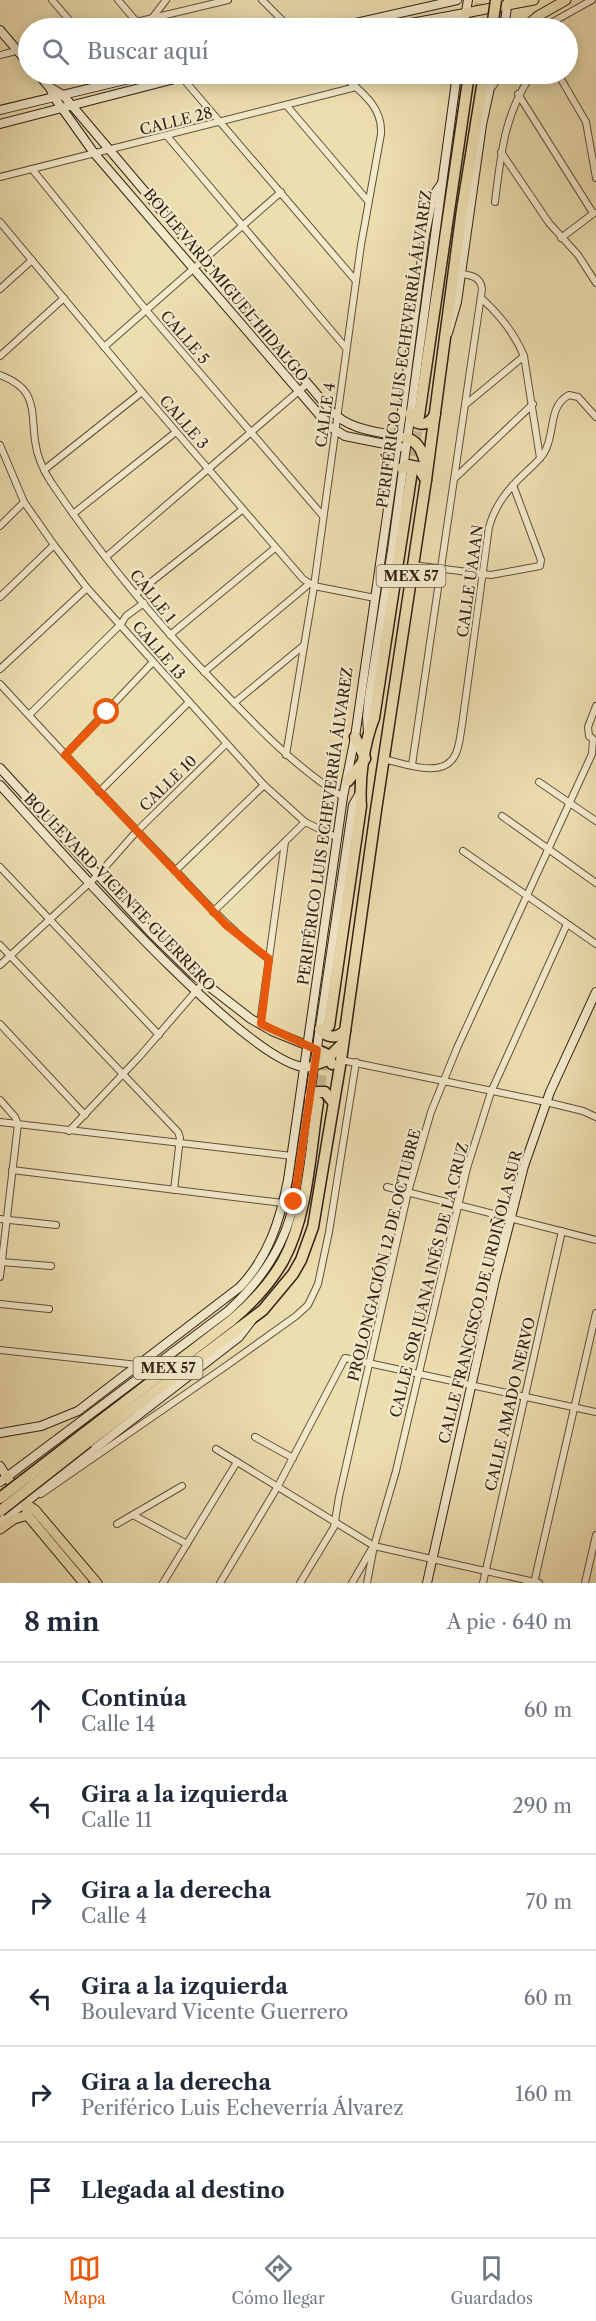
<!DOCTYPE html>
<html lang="es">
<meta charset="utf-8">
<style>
:root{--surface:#fff;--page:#f6f6f7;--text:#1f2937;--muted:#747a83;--line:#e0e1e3;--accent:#ea580c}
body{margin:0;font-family:"Libre Caslon Text",serif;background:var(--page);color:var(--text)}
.stop{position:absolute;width:18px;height:18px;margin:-14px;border:4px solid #ea580c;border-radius:50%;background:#fff}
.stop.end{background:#ea580c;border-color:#fff;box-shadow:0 2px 6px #0008}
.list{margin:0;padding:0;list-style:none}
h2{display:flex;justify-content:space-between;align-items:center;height:78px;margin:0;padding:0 24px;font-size:26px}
h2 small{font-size:20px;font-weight:400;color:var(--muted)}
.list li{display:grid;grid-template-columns:39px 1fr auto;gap:18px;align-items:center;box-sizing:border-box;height:96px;padding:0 24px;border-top:2px solid var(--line)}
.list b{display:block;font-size:22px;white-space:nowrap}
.list p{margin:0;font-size:20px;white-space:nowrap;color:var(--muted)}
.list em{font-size:20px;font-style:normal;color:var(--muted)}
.icon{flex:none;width:33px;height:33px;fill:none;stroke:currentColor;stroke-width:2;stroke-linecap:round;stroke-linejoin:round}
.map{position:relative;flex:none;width:596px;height:1583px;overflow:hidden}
.search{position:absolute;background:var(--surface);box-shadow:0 3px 15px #0003;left:18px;right:18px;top:18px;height:66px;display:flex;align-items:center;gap:15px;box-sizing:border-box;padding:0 21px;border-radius:33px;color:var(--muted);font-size:22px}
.sheet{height:654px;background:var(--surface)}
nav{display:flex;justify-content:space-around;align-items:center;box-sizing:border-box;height:84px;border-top:2px solid var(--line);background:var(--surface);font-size:16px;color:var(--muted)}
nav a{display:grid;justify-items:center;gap:3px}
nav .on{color:var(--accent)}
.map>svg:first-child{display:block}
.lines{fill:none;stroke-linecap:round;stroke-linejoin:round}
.highway-tunnel{stroke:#c8b891;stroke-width:10;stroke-dasharray:10 5;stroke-linecap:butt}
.street-casing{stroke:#614f3a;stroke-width:8}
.secondary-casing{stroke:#321f13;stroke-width:10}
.primary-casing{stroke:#321f13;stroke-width:11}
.highway-casing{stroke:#321f13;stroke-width:13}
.street{stroke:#f3eacc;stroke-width:6}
.secondary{stroke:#f3eacc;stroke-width:8}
.primary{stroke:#eddeb0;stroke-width:9}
.highway{stroke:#eddeb0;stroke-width:10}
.highway-bridge-casing{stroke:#321f13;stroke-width:13;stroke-linecap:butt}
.highway-bridge{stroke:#eddeb0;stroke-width:10}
.route{stroke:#ea580c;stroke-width:8}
.labels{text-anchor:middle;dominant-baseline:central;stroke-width:4.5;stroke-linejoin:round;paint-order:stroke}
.shield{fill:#f3eacc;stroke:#6c5c4a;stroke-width:1.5}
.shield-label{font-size:14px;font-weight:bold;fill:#321f13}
.street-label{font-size:15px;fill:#321f13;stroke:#f3eacc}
</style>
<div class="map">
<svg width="596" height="1583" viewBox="0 0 596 1583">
<rect width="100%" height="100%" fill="#eddeb0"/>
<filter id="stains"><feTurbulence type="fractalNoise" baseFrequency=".00333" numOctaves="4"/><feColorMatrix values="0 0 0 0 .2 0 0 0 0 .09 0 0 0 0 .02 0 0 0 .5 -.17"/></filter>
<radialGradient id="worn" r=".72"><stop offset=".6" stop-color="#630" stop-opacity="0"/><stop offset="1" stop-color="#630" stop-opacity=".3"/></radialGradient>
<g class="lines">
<g class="highway-tunnel">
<polyline points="476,28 481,0"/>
<polyline points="483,28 490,12 497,5"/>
<polyline points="412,471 419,416"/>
<polyline points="318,1100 329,1026"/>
</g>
<defs>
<g id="street">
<polyline points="52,0 76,28"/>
<polyline points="118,0 142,28"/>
<polyline points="262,0 290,28"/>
<polyline points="153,17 166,0"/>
<polyline points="111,28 228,0"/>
<polyline points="542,28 592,0"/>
<polyline points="0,55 28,48"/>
<polyline points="179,74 356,281"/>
<polyline points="558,74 586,122 596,178"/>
<polyline points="493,86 500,74"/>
<polyline points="518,94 593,213"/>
<polyline points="287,106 368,201"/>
<polyline points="167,136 346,348"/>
<polyline points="501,152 549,223 578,255 596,283"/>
<polyline points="32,169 146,310 323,516"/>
<polyline points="0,177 356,87"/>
<path d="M495 202C501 154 504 114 532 74"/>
<polyline points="0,222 142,392 303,579 314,586 375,598"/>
<polyline points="561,238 594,213"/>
<polyline points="0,289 32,260"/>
<path d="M481 298C500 315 514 332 524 356L540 458"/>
<polyline points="104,347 281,192"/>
<polyline points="0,356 64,298"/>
<path d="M0 375C37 389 31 408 35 441 37 456 43 470 51 482 100 555 157 623 218 686 257 727 295 767 343 797"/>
<polyline points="465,405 524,356"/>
<polyline points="0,445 24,502 54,545 87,588 264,785 305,822 338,838"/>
<polyline points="44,470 142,392"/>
<polyline points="456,477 533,404"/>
<polyline points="73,514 176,432"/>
<polyline points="0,526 24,502"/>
<polyline points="106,557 307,384"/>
<polyline points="413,565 491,575 540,566 541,560 513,485"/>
<polyline points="136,594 242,510"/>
<polyline points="0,597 54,545"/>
<polyline points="170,635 275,548"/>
<polyline points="0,669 87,588"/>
<polyline points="204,672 309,584"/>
<path d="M0 684C58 747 116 810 176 871 206 903 234 934 269 959"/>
<polyline points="234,703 303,646"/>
<polyline points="29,715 121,624 126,616 144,603"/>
<polyline points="65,755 153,662"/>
<path d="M286 755 314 586 361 245 381 134C383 106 360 91 341 74"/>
<path d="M383 759C403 763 441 779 454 757 460 748 460 735 462 725L489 527C495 505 508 489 525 473 531 467 539 461 544 453 556 434 547 407 569 395L578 397 596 417"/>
<path d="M412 765 482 289C481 277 471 275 461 274"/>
<polyline points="539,782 596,821"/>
<polyline points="99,792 189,702"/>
<polyline points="502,816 596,883"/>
<polyline points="463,851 596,944"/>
<polyline points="0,867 159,1035"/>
<polyline points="175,871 264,785"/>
<polyline points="213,912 305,822"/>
<polyline points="0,945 178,1132 180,1138 174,1190"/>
<polyline points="0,965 98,875 136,832 226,744"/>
<polyline points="0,1024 85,1115"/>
<polyline points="260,1024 285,842"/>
<polyline points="341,1060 546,1102 583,1111 596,1117"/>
<polyline points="0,1100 15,1117 18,1124 0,1277"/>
<polyline points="0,1122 292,1156"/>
<polyline points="69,1131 140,1056 203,983"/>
<polyline points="12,1170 283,1203"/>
<polyline points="387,1187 596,1240"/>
<polyline points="0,1219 56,1225"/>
<polyline points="1,1262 51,1266"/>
<polyline points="0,1304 49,1309"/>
<polyline points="0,1350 138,1365"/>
<polyline points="255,1437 293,1458"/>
<polyline points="216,1449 374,1546 539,1583"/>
<polyline points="41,1494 226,1366 296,1316 308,1305 318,1284 329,1232 356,1062"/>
<polyline points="133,1515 187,1544"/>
<polyline points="117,1524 182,1486"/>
<polyline points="163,1583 237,1462"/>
<polyline points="220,1583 278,1486 345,1358 596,1412"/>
<polyline points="300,1583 334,1527 339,1497 408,1192 431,1112 457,1048 592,754 593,739 589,736 588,727 596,706"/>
<polyline points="352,1583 371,1550"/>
<polyline points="367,1583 374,1546 396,1471 467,1168 491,1092 567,924"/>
<polyline points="483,1583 562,1231"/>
<polyline points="534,1583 596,1313"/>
<polyline points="585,1583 596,1535"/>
</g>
<g id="secondary">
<polyline points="334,28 457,0"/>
<polyline points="384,28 465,13"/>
<polyline points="463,28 468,0"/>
<polyline points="504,28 508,0"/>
<polyline points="0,30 28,63"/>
<polyline points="38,74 50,88 54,97 94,153 329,426 345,436 400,447"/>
<path d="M51 88 63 95 331 411C351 431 377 431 402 437"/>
<polyline points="0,110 150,74"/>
<polyline points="0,124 194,74"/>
<polyline points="448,333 457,302 482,125 493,74"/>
<polyline points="368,733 367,717 369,697 392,550 457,74"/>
<polyline points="0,768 153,935 193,974 251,1019 272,1031 311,1047"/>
<path d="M0 785C44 833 254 1074 309 1067"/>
<path d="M0 1433 41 1426 78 1411 240 1287C269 1256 280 1220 288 1180L343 797 355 737 401 419 425 235 433 196 442 183"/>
<polyline points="0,1466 7,1477"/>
<path d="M0 1482 228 1311C261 1281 285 1246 294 1202L346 852 353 805 360 793"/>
<polyline points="0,1522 239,1337 252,1320"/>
<polyline points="427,1583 495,1280 524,1166 550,1092 596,992"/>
</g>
<g id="primary">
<polyline points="465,13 534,0"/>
<polyline points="524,28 538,16 566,0"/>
<polyline points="7,1477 25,1503 35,1510 97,1583"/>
<polyline points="25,1503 28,1516 84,1583"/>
<polyline points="0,1529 14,1519 28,1515"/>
</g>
<g id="highway">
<path d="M410 414C415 427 429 427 435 414"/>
<polyline points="419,416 469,74"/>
<path d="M407 438C420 443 423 453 426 467"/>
<polyline points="402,468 408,465 418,467 426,480"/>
<polyline points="355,737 365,758"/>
<polyline points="348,781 365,759"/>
<path d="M329 1026 361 806C359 778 364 744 374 718L412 471"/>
<path d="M320 1029C327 1038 336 1039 345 1031"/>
<polyline points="317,1050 326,1054 332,1064"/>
<polyline points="314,1065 325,1061 342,1044"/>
<polyline points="310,1096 317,1092 325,1092 333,1102"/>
<path d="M83 1434 232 1320C252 1303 270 1284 283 1261 308 1216 310 1152 318 1102"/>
<polyline points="88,1442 263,1310 293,1274 301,1260 313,1227 341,1060 376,810 426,480 462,210 484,74"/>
</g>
</defs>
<use href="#street" class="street-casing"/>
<use href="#secondary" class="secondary-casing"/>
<use href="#primary" class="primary-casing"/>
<use href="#highway" class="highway-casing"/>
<use href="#street" class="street"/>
<use href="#secondary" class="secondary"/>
<use href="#primary" class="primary"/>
<use href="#highway" class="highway"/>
<defs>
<g id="highway-bridge">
<polyline points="492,28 496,0"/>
<polyline points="0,1498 83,1434"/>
<polyline points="0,1511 88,1442"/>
</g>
</defs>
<use href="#highway-bridge" class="highway-bridge-casing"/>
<use href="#highway-bridge" class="highway-bridge"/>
</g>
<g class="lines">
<polyline class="route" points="107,712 65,755 226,925 269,959 261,1024 317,1050 294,1202"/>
</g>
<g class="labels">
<g class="shield">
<rect x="376.5" y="565" width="69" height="22" rx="4.5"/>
<rect x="133.5" y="1357" width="69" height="22" rx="4.5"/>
</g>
<g class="shield-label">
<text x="411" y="576">MEX 57</text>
<text x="168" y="1368">MEX 57</text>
</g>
<g class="street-label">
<text transform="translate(176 121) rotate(-14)">CALLE 28</text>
<text transform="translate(226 285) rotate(50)">BOULEVARD MIGUEL HIDALGO</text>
<text transform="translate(185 337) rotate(49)">CALLE 5</text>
<text transform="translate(404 349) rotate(-82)">PERIFÉRICO LUIS ECHEVERRÍA ÁLVAREZ</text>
<text transform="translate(325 415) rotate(-82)">CALLE 4</text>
<text transform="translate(184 422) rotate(49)">CALLE 3</text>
<text transform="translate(470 581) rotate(-82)">CALLE UAAAN</text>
<text transform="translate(153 596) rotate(51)">CALLE 1</text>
<text transform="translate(159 650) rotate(49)">CALLE 13</text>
<text transform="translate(168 783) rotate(-44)">CALLE 10</text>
<text transform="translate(325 826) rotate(-82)">PERIFÉRICO LUIS ECHEVERRÍA ÁLVAREZ</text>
<text transform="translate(120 892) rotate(46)">BOULEVARD VICENTE GUERRERO</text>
<text transform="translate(384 1255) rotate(-76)">PROLONGACIÓN 12 DE OCTUBRE</text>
<text transform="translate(429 1280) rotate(-76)">CALLE SOR JUANA INÉS DE LA CRUZ</text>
<text transform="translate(480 1297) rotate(-76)">CALLE FRANCISCO DE URDIÑOLA SUR</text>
<text transform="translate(510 1404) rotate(-77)">CALLE AMADO NERVO</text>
</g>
</g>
<rect width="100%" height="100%" filter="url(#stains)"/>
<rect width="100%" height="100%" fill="url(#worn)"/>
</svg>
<div class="stop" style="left:107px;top:712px"></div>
<div class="stop end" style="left:294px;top:1202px"></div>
<div class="search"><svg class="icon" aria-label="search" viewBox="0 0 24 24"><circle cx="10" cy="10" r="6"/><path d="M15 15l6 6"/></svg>Buscar aquí</div>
</div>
<section class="sheet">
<h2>8 min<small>A pie · 640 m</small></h2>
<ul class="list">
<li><svg class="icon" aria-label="ahead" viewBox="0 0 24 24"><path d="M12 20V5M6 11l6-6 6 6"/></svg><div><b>Continúa</b><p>Calle 14</p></div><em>60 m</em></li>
<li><svg class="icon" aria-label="left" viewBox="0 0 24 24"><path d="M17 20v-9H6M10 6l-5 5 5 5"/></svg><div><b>Gira a la izquierda</b><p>Calle 11</p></div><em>290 m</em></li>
<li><svg class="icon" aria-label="right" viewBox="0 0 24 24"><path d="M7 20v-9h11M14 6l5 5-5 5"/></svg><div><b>Gira a la derecha</b><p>Calle 4</p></div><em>70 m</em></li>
<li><svg class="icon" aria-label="left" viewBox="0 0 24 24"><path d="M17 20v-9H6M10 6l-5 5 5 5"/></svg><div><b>Gira a la izquierda</b><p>Boulevard Vicente Guerrero</p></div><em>60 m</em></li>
<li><svg class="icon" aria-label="right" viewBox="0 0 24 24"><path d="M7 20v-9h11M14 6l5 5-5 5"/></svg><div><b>Gira a la derecha</b><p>Periférico Luis Echeverría Álvarez</p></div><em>160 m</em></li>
<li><svg class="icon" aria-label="arrive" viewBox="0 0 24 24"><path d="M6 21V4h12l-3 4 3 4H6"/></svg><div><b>Llegada al destino</b></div></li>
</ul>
</section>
<nav>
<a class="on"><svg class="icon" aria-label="map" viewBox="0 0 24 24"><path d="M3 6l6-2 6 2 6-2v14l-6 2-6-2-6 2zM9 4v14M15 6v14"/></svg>Mapa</a>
<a><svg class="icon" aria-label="directions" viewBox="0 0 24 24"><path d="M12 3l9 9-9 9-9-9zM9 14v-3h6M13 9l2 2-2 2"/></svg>Cómo llegar</a>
<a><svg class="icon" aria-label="saved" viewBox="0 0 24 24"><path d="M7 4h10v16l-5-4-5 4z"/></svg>Guardados</a>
</nav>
